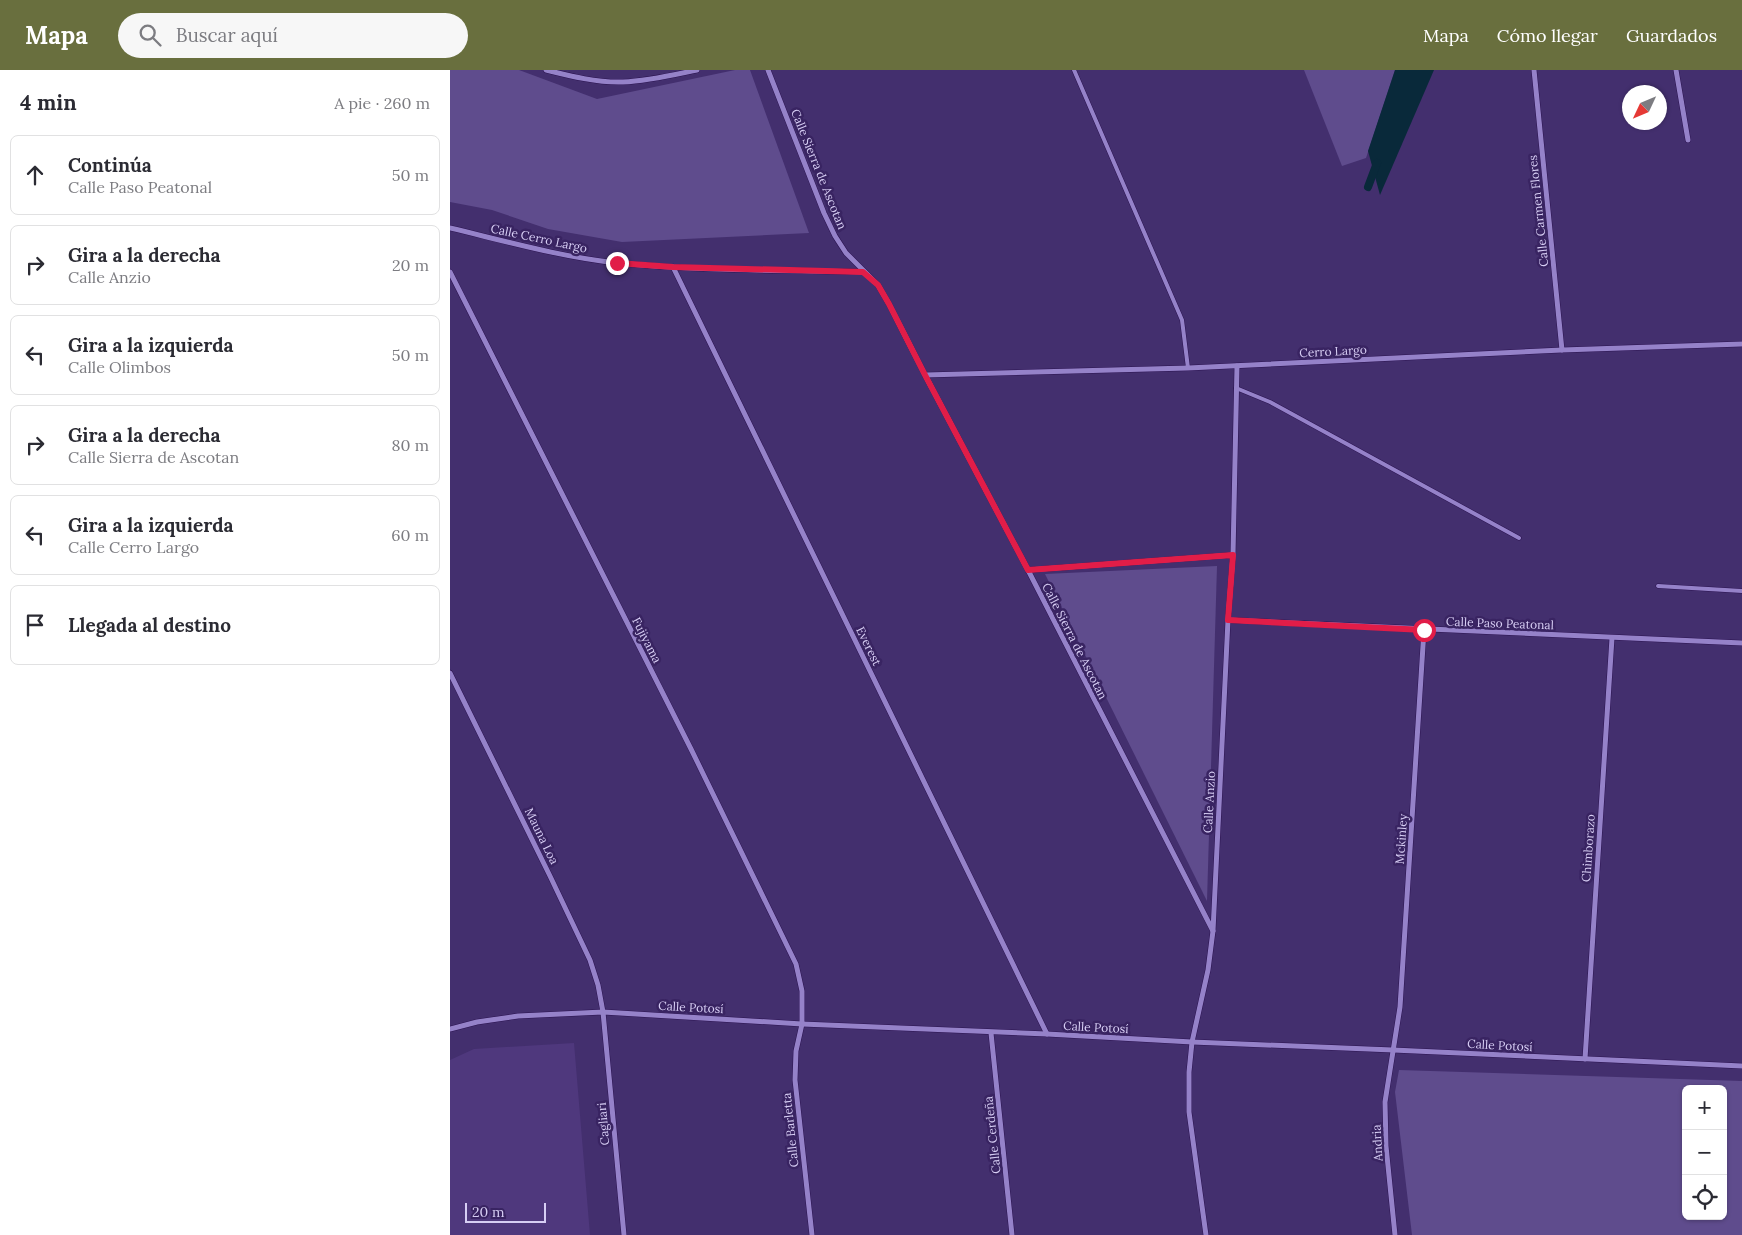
<!DOCTYPE html>
<html lang="es">
<meta charset="utf-8">
<style>
:root{--surface:#fff;--page:#f7f7f7;--text:#2b2b33;--muted:#7c7c81;--line:#e1e1e2;--accent:#696f3e}
body{margin:0;font-family:Lora,serif;background:var(--page);color:var(--text)}
.controls{position:absolute;right:15px;bottom:15px;display:grid;overflow:hidden;border-radius:8px;box-shadow:0 1px 4px #0004}
.controls button{width:45px;height:45px;display:grid;place-items:center;padding:0;border:0;border-bottom:1px solid var(--line);background:var(--surface);color:var(--text);font:25px sans-serif}
.compass{position:absolute;left:1172px;top:15px;width:45px;height:45px;border-radius:50%;background:var(--surface);box-shadow:0 1px 4px #0004;rotate:226deg}
.scale{position:absolute;left:15px;bottom:12px;width:81px;box-sizing:border-box;padding-left:5px;border:2px solid #d7cef4;border-top:0;font-size:14px;line-height:18px;white-space:nowrap;color:#d7cef4;-webkit-text-stroke:4px #392462;paint-order:stroke}
.stop{position:absolute;width:15px;height:15px;margin:-11px;border:4px solid #e11d48;border-radius:50%;background:#fff}
.stop.end{background:#e11d48;border-color:#fff;box-shadow:0 1px 5px #0008}
.list{margin:0;padding:0;list-style:none}
h2{display:flex;justify-content:space-between;align-items:center;height:65px;margin:0;padding:0 20px;font-size:21px}
h2 small{font-size:16px;font-weight:400;color:var(--muted)}
.list li{display:grid;grid-template-columns:32px 1fr auto;gap:15px;align-items:center;box-sizing:border-box;height:80px;margin:0 10px 10px;padding:0 10px;border:1px solid var(--line);border-radius:8px}
.list b{display:block;font-size:19px;white-space:nowrap}
.list p{margin:0;font-size:16px;white-space:nowrap;color:var(--muted)}
.list em{font-size:16px;font-style:normal;color:var(--muted)}
.icon{flex:none;width:28px;height:28px;fill:none;stroke:currentColor;stroke-width:2;stroke-linecap:round;stroke-linejoin:round}
.map{position:relative;flex:none;width:1292px;height:1165px;overflow:hidden}
header{display:flex;align-items:center;gap:30px;box-sizing:border-box;height:70px;padding:0 25px;background:var(--accent);color:#fff}
header strong{font-size:24px}
nav{display:flex;gap:28px;margin-inline-start:auto;font-size:18px}
.search{width:350px;height:45px;background:var(--page);display:flex;align-items:center;gap:12px;box-sizing:border-box;padding:0 18px;border-radius:28px;color:var(--muted);font-size:19px}
main{display:flex}
aside{flex:1;background:var(--surface)}
.map>svg:first-child{display:block}
.built{fill:#4f387d}
.green{fill:#5f4c8d;fill-rule:evenodd}
.water{fill:#09293a}
.lines{fill:none;stroke-linecap:round;stroke-linejoin:round}
.stream{stroke:#09293a;stroke-width:8}
.lane-casing{stroke:#2b1350;stroke-width:5}
.street-casing{stroke:#2b1350;stroke-width:6}
.lane{stroke:#9582c9;stroke-width:4}
.street{stroke:#9582c9;stroke-width:5}
.route{stroke:#e11d48;stroke-width:6}
.labels{text-anchor:middle;dominant-baseline:central;stroke-width:5;stroke-linejoin:round;paint-order:stroke}
.street-label{font-size:12px;fill:#d7cef4;stroke:#392462}
</style>
<header>
<strong>Mapa</strong>
<div class="search"><svg class="icon" aria-label="search" viewBox="0 0 24 24"><circle cx="10" cy="10" r="6"/><path d="M15 15l6 6"/></svg>Buscar aquí</div>
<nav><a>Mapa</a><a>Cómo llegar</a><a>Guardados</a></nav>
</header>
<main>
<aside>
<h2>4 min<small>A pie · 260 m</small></h2>
<ul class="list">
<li><svg class="icon" aria-label="ahead" viewBox="0 0 24 24"><path d="M12 20V5M6 11l6-6 6 6"/></svg><div><b>Continúa</b><p>Calle Paso Peatonal</p></div><em>50 m</em></li>
<li><svg class="icon" aria-label="right" viewBox="0 0 24 24"><path d="M7 20v-9h11M14 6l5 5-5 5"/></svg><div><b>Gira a la derecha</b><p>Calle Anzio</p></div><em>20 m</em></li>
<li><svg class="icon" aria-label="left" viewBox="0 0 24 24"><path d="M17 20v-9H6M10 6l-5 5 5 5"/></svg><div><b>Gira a la izquierda</b><p>Calle Olimbos</p></div><em>50 m</em></li>
<li><svg class="icon" aria-label="right" viewBox="0 0 24 24"><path d="M7 20v-9h11M14 6l5 5-5 5"/></svg><div><b>Gira a la derecha</b><p>Calle Sierra de Ascotan</p></div><em>80 m</em></li>
<li><svg class="icon" aria-label="left" viewBox="0 0 24 24"><path d="M17 20v-9H6M10 6l-5 5 5 5"/></svg><div><b>Gira a la izquierda</b><p>Calle Cerro Largo</p></div><em>60 m</em></li>
<li><svg class="icon" aria-label="arrive" viewBox="0 0 24 24"><path d="M6 21V4h12l-3 4 3 4H6"/></svg><div><b>Llegada al destino</b></div></li>
</ul>
</aside>
<div class="map">
<svg width="1292" height="1165" viewBox="0 0 1292 1165">
<rect width="100%" height="100%" fill="#432f6e"/>
<polygon class="built" points="124,973 140,1165 0,1165 0,990 24,979"/>
<g class="green">
<polygon points="0,0 69,0 147,29 285,0 300,0 359,163 172,172 98,159 42,140 0,132"/>
<polygon points="854,0 945,0 916,88 892,96"/>
<polygon points="767,496 757,831 595,504"/>
<path d="M949 1000 1292 1011V1165H962L945 1022ZM1236 1019H1273V1146H1236Z"/>
</g>
<polygon class="water" points="945,0 984,0 930,125 918,81"/>
<g class="lines">
<polyline class="stream" points="918,117 927,93"/>
<defs>
<g id="lane">
<polyline points="624,0 732,250 738,298"/>
<polyline points="786,318 820,332 1069,468"/>
<polyline points="1208,516 1292,521"/>
</g>
<g id="street">
<path d="M96 0C120 6 148 13 173 12 198 11 223 5 247 0"/>
<polyline points="318,0 374,143 385,166 396,183 428,215 439,234 475,305 578,500 763,861"/>
<polyline points="1084,0 1112,280"/>
<polyline points="1226,0 1238,70"/>
<path d="M0 158C55 171 111 187 167 193 249 201 332 200 413 202"/>
<polyline points="223,197 597,964"/>
<polyline points="0,202 241,679 346,894 352,921 352,954 346,981 345,1010 362,1165"/>
<polyline points="475,305 738,298 1112,280 1292,274"/>
<polyline points="578,500 783,485"/>
<polyline points="778,550 1292,573"/>
<polyline points="0,603 100,806 140,890 148,915 153,942 174,1165"/>
<polyline points="0,959 27,952 68,946 153,942 352,954 597,964 742,972 943,980 1292,996"/>
<polyline points="541,963 562,1165"/>
<polyline points="1135,989 1162,568"/>
<polyline points="756,1165 739,1042 739,1002 742,972 758,900 763,861 778,550 783,485 787,296"/>
<polyline points="945,1165 936,1076 935,1032 950,937 974,560"/>
</g>
</defs>
<use href="#lane" class="lane-casing"/>
<use href="#street" class="street-casing"/>
<use href="#lane" class="lane"/>
<use href="#street" class="street"/>
</g>
<g class="lines">
<polyline class="route" points="167,193 223,197 413,202 428,215 439,234 475,305 578,500 783,485 778,550 974,560"/>
</g>
<g class="labels">
<g class="street-label">
<text transform="translate(369 99) rotate(68)">Calle Sierra de Ascotan</text>
<text transform="translate(1088 141) rotate(-96)">Calle Carmen Flores</text>
<text transform="translate(89 168) rotate(12)">Calle Cerro Largo</text>
<text transform="translate(883 281) rotate(-3)">Cerro Largo</text>
<text transform="translate(1050 553) rotate(2)">Calle Paso Peatonal</text>
<text transform="translate(197 570) rotate(63)">Fujiyama</text>
<text transform="translate(625 571) rotate(63)">Calle Sierra de Ascotan</text>
<text transform="translate(419 576) rotate(64)">Everest</text>
<text transform="translate(759 732) rotate(-87)">Calle Anzio</text>
<text transform="translate(92 766) rotate(64)">Mauna Loa</text>
<text transform="translate(951 769) rotate(-86)">Mckinley</text>
<text transform="translate(1138 778) rotate(-86)">Chimborazo</text>
<text transform="translate(241 937) rotate(3)">Calle Potosí</text>
<text transform="translate(646 957) rotate(3)">Calle Potosí</text>
<text transform="translate(1050 975) rotate(3)">Calle Potosí</text>
<text transform="translate(153 1054) rotate(-95)">Cagliari</text>
<text transform="translate(340 1060) rotate(-96)">Calle Barletta</text>
<text transform="translate(542 1065) rotate(-96)">Calle Cerdeña</text>
<text transform="translate(927 1073) rotate(-93)">Andria</text>
</g>
</g>
</svg>
<div class="controls">
<button>+</button>
<button>−</button>
<button><svg class="icon" aria-label="locate" viewBox="0 0 24 24"><circle cx="12" cy="12" r="6"/><path d="M12 2v4M12 18v4M2 12h4M18 12h4"/></svg></button>
</div>
<svg class="compass" viewBox="-18 -18 36 36"><path d="M0-13l5 13h-10z" fill="#e53935"/><path d="M0 13l5-13h-10z" fill="#7c7c81"/></svg>
<div class="scale">20 m</div>
<div class="stop" style="left:974px;top:560px"></div>
<div class="stop end" style="left:167px;top:193px"></div>
</div>
</main>
